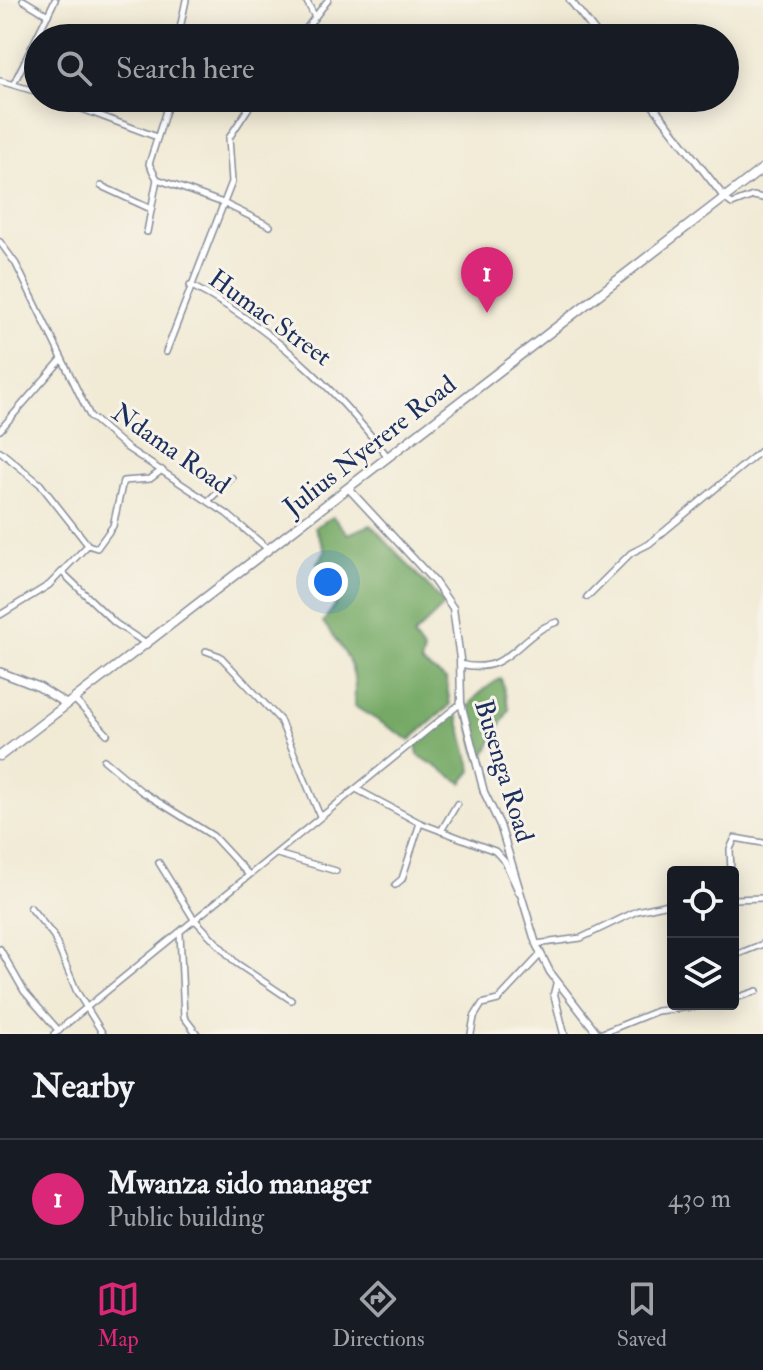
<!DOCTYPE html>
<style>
:root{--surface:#171b24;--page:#20242c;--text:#f1f3f6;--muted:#9ea1a6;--line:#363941;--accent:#db2777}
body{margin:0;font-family:"IM FELL Double Pica",serif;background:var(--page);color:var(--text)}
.controls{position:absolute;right:24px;bottom:24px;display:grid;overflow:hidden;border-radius:8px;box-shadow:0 4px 20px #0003}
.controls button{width:72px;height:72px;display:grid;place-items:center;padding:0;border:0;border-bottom:2px solid var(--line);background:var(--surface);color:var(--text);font:40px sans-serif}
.you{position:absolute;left:328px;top:582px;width:28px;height:28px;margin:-20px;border:6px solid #fff;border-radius:50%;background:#1a73e8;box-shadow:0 0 0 12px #1a73e833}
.badge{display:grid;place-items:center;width:52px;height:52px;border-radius:50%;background:var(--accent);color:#fff;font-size:26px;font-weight:700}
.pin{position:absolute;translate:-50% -66px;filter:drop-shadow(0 2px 4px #0008)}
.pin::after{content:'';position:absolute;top:42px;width:28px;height:24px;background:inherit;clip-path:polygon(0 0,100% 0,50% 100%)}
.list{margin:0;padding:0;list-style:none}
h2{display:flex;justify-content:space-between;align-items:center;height:104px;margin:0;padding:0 32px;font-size:34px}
h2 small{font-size:26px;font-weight:400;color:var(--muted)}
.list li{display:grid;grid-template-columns:52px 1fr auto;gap:24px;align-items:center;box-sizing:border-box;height:120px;padding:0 32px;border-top:2px solid var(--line)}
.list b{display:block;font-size:30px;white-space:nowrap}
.list p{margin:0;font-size:26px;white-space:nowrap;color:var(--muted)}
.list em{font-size:26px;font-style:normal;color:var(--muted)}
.icon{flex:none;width:44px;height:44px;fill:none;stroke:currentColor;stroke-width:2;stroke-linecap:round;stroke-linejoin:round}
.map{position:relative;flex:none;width:763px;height:1034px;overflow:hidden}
.search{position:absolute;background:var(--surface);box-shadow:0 4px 20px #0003;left:24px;right:24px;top:24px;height:88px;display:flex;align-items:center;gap:20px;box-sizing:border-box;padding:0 28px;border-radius:44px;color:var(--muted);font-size:30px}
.sheet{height:224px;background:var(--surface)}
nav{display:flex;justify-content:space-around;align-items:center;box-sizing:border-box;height:112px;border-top:2px solid var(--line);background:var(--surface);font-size:22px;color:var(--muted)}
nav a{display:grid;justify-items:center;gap:4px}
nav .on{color:var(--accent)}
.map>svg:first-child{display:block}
.forest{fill:#75a965;stroke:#486c62;stroke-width:2}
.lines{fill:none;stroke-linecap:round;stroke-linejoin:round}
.minor-casing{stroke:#868c9a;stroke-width:8}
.tertiary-casing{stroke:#868c9a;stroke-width:9}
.secondary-casing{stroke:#868c9a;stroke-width:10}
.trunk-casing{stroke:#868c9a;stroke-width:11}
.minor{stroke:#fff;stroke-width:5}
.tertiary{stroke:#fff;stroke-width:6}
.secondary{stroke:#fff;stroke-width:7}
.trunk{stroke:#fff;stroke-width:8}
.labels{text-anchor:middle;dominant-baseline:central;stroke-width:6;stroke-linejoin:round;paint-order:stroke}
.street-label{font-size:26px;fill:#1b2f5e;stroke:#f7f3e8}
</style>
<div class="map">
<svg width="763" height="1034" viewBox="0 0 763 1034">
<rect width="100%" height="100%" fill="#f7f3e8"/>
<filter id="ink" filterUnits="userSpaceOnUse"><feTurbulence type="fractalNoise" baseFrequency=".0125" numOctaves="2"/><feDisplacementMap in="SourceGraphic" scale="16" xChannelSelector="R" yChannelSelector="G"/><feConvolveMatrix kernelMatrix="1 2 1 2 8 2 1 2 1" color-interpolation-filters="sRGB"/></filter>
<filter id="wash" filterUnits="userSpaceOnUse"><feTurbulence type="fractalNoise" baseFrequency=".006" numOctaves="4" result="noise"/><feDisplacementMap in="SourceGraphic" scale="32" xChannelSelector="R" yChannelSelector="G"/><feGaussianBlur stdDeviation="1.8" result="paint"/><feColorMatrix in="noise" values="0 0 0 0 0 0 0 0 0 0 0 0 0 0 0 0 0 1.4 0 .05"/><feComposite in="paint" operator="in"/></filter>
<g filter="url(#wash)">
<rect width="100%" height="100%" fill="#f1ead5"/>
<g class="forest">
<path d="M333 517 348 534 371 525 445 605 413 636 424 651 421 663 446 679 450 705 410 740 354 706C359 664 346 655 323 622L338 601 317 563 325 551 315 527Z"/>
<path d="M501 678 509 709 483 758 478 759C469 709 455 707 501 678Z"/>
<polygon points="454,714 458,717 472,771 462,783 418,755 416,745"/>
</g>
</g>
<g filter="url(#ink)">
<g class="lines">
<defs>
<g id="minor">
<polyline points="23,0 48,15"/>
<polyline points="306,0 315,17"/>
<polyline points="178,38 186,0"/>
<polyline points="299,38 328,0"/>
<polyline points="0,81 38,92"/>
<polyline points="14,83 55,0"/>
<polyline points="53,98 157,137"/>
<polyline points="170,98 149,164 157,179 223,203 270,226"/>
<polyline points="101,186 151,209"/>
<polyline points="724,198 732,204 753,196 763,198"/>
<polyline points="147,232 157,179"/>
<polyline points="0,242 16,264 90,416 127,448 227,514 268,549"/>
<path d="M190 285C270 326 333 386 388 457"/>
<polyline points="166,352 232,182 229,138 255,98"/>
<polyline points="0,430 62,359"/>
<polyline points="0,451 40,484 88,545 49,585 0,615"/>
<polyline points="209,500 232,478"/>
<polyline points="88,545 97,548 113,526 123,481 150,479 162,470"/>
<polyline points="63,573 115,623 145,643"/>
<polyline points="587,597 631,553 649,544 763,449"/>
<polyline points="206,651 220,656 280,720 320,816"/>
<path d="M460 664C510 677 517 634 557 622"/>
<polyline points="74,699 107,734"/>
<polyline points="104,760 141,791 213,836 249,875"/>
<polyline points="358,790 420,823 495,851 505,862 519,893"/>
<polyline points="441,831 457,804"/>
<polyline points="277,854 336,871"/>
<polyline points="159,863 195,921"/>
<polyline points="731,872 730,849 735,838 763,843"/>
<polyline points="395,885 402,879 420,823"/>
<polyline points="733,899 763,898"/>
<polyline points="30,907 53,935 77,992 103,1034"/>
<polyline points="196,921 236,963 291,1000"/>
<polyline points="180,933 184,1017 197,1034"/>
<polyline points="536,944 581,938 637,911 673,903"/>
<polyline points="0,949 24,991 59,1031"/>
<polyline points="733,956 763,944"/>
<polyline points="733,999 757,991"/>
<polyline points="54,1034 461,703"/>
<polyline points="471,1034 474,1017 482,1004 498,1000 541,954"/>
<polyline points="600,1034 657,1011 718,1004"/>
</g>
<g id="tertiary">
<polyline points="570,0 600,38"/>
<polyline points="647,98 724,197"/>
<polyline points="348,488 434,581 453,608 460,659 461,703 484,792 500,825 536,944 550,972 598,1034"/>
<polyline points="557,982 554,994 564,1034"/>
</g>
<polyline id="secondary" points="0,672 39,687 66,704"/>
<polyline id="trunk" points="0,756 763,168"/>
</defs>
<use href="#minor" class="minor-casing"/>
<use href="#tertiary" class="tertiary-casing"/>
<use href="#secondary" class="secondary-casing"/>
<use href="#trunk" class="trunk-casing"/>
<use href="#minor" class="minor"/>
<use href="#tertiary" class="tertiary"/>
<use href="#secondary" class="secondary"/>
<use href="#trunk" class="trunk"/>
</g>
</g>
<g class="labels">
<g class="street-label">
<text transform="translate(270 318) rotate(36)">Humac Street</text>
<text transform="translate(370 446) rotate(-38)">Julius Nyerere Road</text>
<text transform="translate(171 449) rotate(35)">Ndama Road</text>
<text transform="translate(504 771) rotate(73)">Busenga Road</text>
</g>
</g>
</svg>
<div class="controls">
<button><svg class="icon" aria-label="locate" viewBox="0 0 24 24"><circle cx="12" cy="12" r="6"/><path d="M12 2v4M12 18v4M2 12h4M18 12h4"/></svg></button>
<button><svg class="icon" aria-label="layers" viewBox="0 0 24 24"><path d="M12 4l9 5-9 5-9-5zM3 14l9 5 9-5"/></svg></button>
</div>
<div class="you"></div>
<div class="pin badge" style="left:487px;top:313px">1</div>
<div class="search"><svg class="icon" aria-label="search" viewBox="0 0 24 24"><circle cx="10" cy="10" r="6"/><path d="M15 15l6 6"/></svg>Search here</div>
</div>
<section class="sheet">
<h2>Nearby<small></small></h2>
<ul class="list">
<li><span class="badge">1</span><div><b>Mwanza sido manager</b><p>Public building</p></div><em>430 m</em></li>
</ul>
</section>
<nav>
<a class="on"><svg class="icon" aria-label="map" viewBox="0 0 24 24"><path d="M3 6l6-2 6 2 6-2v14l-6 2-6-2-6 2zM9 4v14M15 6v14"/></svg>Map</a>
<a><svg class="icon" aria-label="directions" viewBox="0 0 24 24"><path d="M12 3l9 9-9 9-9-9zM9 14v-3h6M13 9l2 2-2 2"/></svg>Directions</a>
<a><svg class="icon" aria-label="saved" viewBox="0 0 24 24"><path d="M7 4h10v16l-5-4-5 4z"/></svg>Saved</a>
</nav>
